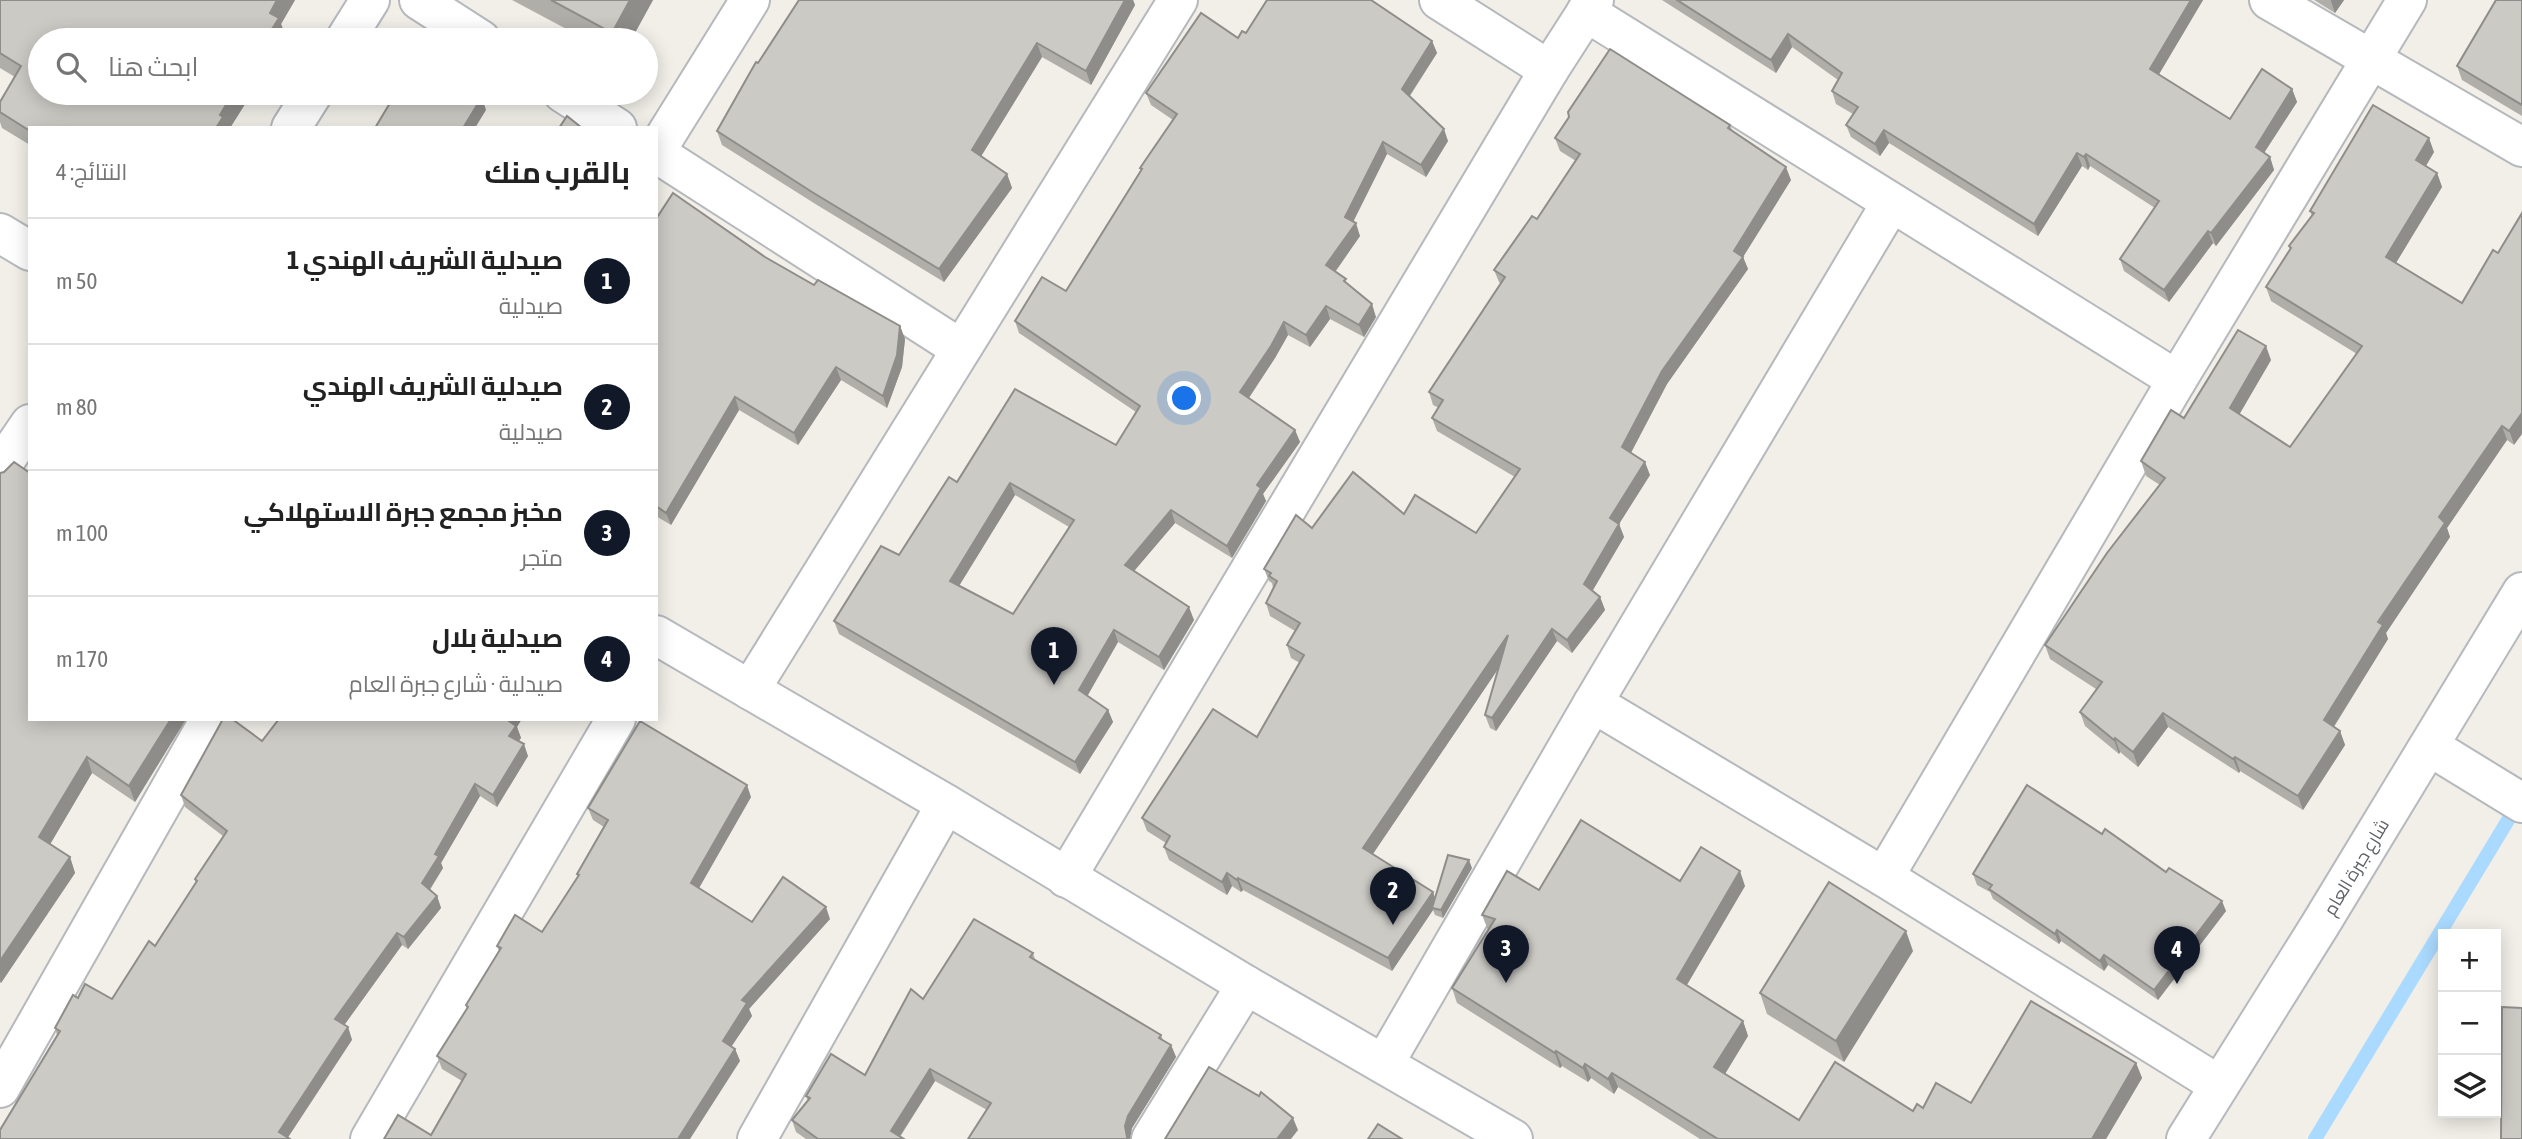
<!DOCTYPE html>
<html lang="ar">
<meta charset="utf-8">
<style>
:root{--surface:#fff;--page:#f6f6f6;--text:#222;--muted:#767676;--line:#e0e0e0;--accent:#111827}
body{margin:0;font-family:"Asap Condensed",Cairo,sans-serif;background:var(--page);color:var(--text);direction:rtl}
.controls{position:absolute;right:21px;bottom:21px;display:grid;overflow:hidden;border-radius:0px;box-shadow:0 4px 18px #0003}
.controls button{width:63px;height:63px;display:grid;place-items:center;padding:0;border:0;border-bottom:2px solid var(--line);background:var(--surface);color:var(--text);font:35px sans-serif}
.you{position:absolute;left:1185px;top:399px;width:24px;height:24px;margin:-18px;border:5px solid #fff;border-radius:50%;background:#1a73e8;box-shadow:0 0 0 10px #1a73e833}
.badge{display:grid;place-items:center;width:46px;height:46px;border-radius:50%;background:var(--accent);color:#fff;font-size:23px;font-weight:700}
.pin{position:absolute;translate:-50% -58px;filter:drop-shadow(0 2px 4px #0008)}
.pin::after{content:'';position:absolute;top:37px;width:24px;height:21px;background:inherit;clip-path:polygon(0 0,100% 0,50% 100%)}
.list{margin:0;padding:0;list-style:none}
h2{display:flex;justify-content:space-between;align-items:center;height:91px;margin:0;padding:0 28px;font-size:30px}
h2 small{font-size:23px;font-weight:400;color:var(--muted)}
.list li{display:grid;grid-template-columns:46px 1fr auto;gap:21px;align-items:center;box-sizing:border-box;height:126px;padding:0 28px;border-top:2px solid var(--line)}
.list b{display:block;font-size:26px;white-space:nowrap}
.list p{margin:0;font-size:23px;white-space:nowrap;color:var(--muted)}
.list em{font-size:23px;font-style:normal;color:var(--muted)}
.icon{flex:none;width:38px;height:38px;fill:none;stroke:currentColor;stroke-width:2;stroke-linecap:round;stroke-linejoin:round}
.map{position:relative;flex:none;width:2522px;height:1139px;overflow:hidden;direction:ltr}
.search{position:absolute;background:var(--surface);box-shadow:0 4px 18px #0003;left:28px;top:28px;width:630px;height:77px;display:flex;align-items:center;gap:18px;box-sizing:border-box;padding:0 24px;border-radius:38px;color:var(--muted);font-size:26px}
.panel{position:absolute;background:var(--surface);box-shadow:0 4px 18px #0003;left:28px;top:126px;width:630px;height:595px;border-radius:0px;direction:rtl}
.map>svg:first-child{display:block}
.lines{fill:none;stroke-linecap:round;stroke-linejoin:round}
.stream{stroke:#aadaff;stroke-width:14}
.street-casing{stroke:#b5b8bc;stroke-width:42}
.secondary-casing{stroke:#b6babf;stroke-width:42}
.street{stroke:#fff;stroke-width:38}
.secondary{stroke:#fff;stroke-width:38}
.wall{fill:#afaea9;fill-rule:evenodd}
.shaded-wall{fill:#8f8d8a}
.building{fill:#cccac5;stroke:#8f8d8a;stroke-width:2;fill-rule:evenodd}
.labels{text-anchor:middle;dominant-baseline:central;stroke-width:5;stroke-linejoin:round;paint-order:stroke}
.street-label{font-size:18px;fill:#5f6368;stroke:#fff}
</style>
<div class="map">
<svg width="2522" height="1139" viewBox="0 0 2522 1139">
<rect width="100%" height="100%" fill="#f1efe8"/>
<g class="lines">
<polyline class="stream" points="2315,1139 2519,802"/>
<defs>
<g id="street">
<polyline points="419,0 481,40"/>
<polyline points="1439,0 1549,70"/>
<polyline points="2269,0 2522,147"/>
<polyline points="1586,12 2177,380"/>
<polyline points="345,40 370,0"/>
<polyline points="563,93 617,128"/>
<polyline points="291,128 313,93"/>
<polyline points="656,151 750,0"/>
<polyline points="656,153 961,349"/>
<polyline points="0,468 30,424"/>
<polyline points="750,690 1178,0"/>
<polyline points="1593,703 1884,877 2219,1085"/>
<polyline points="2429,746 2522,803"/>
<polyline points="1884,877 2177,380 2407,0"/>
<polyline points="1066,878 1549,70 1594,0"/>
<polyline points="1384,1064 1593,703 1891,203"/>
<polyline points="0,1088 210,719"/>
<polyline points="370,1139 616,719"/>
<polyline points="757,1139 946,804"/>
<polyline points="1151,1139 1246,985"/>
</g>
<g id="secondary">
<polyline points="0,233 30,251"/>
<polyline points="656,635 946,804 1246,985 1513,1139"/>
<polyline points="2186,1139 2320,925 2522,592"/>
</g>
</defs>
<use href="#street" class="street-casing"/>
<use href="#secondary" class="secondary-casing"/>
<use href="#street" class="street"/>
<use href="#secondary" class="secondary"/>
</g>
<g class="wall">
<polygon points="0,0 295,0 281,24 286,37 283,40 40,40 40,93 252,93 230,128 30,128 30,145 2,128 0,122 0,102 15,77 0,68"/>
<polygon points="512,0 653,0 631,40 587,40"/>
<polygon points="799,0 1133,0 1135,5 1091,85 1042,57 981,156 1007,174 1012,188 944,282 817,205 722,145 717,131"/>
<polygon points="1662,0 2203,0 2159,74 2230,119 2292,89 2297,102 2264,153 2270,157 2274,170 2216,246 2213,243 2169,302 2124,271 2120,259 2155,208 2090,166 2088,170 2082,166 2038,236 1889,143 1880,156 1851,137 1846,125 1853,114 1836,104 1832,91 1838,80 1792,47 1776,73"/>
<polygon points="2314,0 2344,0 2335,13"/>
<polygon points="2522,0 2522,116 2462,80 2457,66"/>
<path d="M1246 33 1432 41 1437 53 1410 96 1448 141 1426 177 1387 154 1353 222 1360 236 1335 271 1376 317 1364 337 1330 319 1310 347 1288 335 1275 358 1249 398 1295 430 1300 442 1263 494 1266 501 1232 558 1175 523 1134 571 1194 620 1164 670 1118 642 1087 696 1108 710 1113 722 1080 774 839 634 834 621 899 555 957 482 1116 445 1136 412 1019 333 1015 321 1066 291 1141 170 1140 168 1173 120 1151 105 1146 93ZM1015 495 1069 527 1013 614 959 586Z"/>
<polygon points="1730,125 1732,130 1791,180 1743,257 1748,269 1667,384 1631,453 1650,475 1619,524 1624,537 1592,590 1600,597 1605,610 1572,653 1557,641 1496,731 1490,728 1485,715 1498,669 1373,854 1433,892 1435,899 1472,868 1443,918 1435,915 1433,910 1392,971 1243,890 1241,892 1232,886 1227,895 1169,860 1164,847 1166,843 1147,831 1142,818 1257,737 1300,663 1291,658 1287,645 1295,631 1270,616 1266,603 1273,588 1272,583 1269,581 1264,569 1312,528 1404,514 1476,533 1515,477 1437,431 1432,418 1439,408 1433,405 1429,392 1501,284 1499,282 1494,270 1537,219 1576,161 1560,151 1555,138"/>
<polygon points="2434,152 2426,166 2437,173 2442,187 2396,263 2462,303 2514,445 2507,440 2447,528 2450,537 2386,633 2388,639 2334,727 2340,731 2345,745 2303,810 2240,771 2239,773 2168,727 2138,767 2120,752 2119,754 2085,726 2080,712 2096,689 2050,659 2045,645 2160,485 2146,476 2141,461 2184,418 2271,360 2239,414 2290,447 2357,354 2271,301 2266,287 2290,249 2289,246 2312,216 2310,211"/>
<polygon points="656,219 765,257 814,285 900,326 905,339 902,367 887,408 841,380 798,445 739,410 671,525 656,516"/>
<polygon points="0,473 186,719 135,802 92,773 50,844 70,857 75,873 1,983 0,982"/>
<polygon points="517,727 521,738 518,741 528,756 497,807 480,796 441,863 443,868 430,890 437,896 441,908 408,949 402,945 344,1025 348,1027 352,1040 57,1035 55,1028 78,998 112,999 155,946 196,883 195,879 223,836 185,807 181,795"/>
<polygon points="751,797 699,888 752,922 830,919 749,1009 752,1016 731,1047 735,1049 740,1061 431,1135 462,1081 442,1069 437,1056 467,1009 466,1005 499,951 497,946 542,932 578,877 577,874 604,827 593,820 588,808"/>
<polygon points="2102,834 2166,872 2226,911 2158,1000 2108,965 2104,971 2061,941 2059,944 1993,899 1990,892 1977,885 1973,874"/>
<polygon points="1680,881 1745,886 1687,985 1743,1021 1748,1036 1725,1074 1799,1120 1913,1111 1923,1108 1971,1103 2136,1063 2142,1078 2106,1139 1700,1139 1618,1087 1614,1094 1591,1078 1588,1082 1562,1066 1560,1068 1457,1003 1452,988 1488,930 1482,915 1539,890"/>
<polygon points="1913,951 1844,1062 1767,1014 1760,993"/>
<polygon points="1033,953 1035,959 1161,1035 1163,1040 1171,1045 1176,1057 1132,1128 1129,1138 987,1110 935,1081 900,1137 904,1139 806,1139 796,1132 792,1120 808,1101 806,1096 865,1075 923,999"/>
</g>
<g class="shaded-wall">
<polygon points="277,0 295,0 281,24 286,37 283,40 265,40 270,13"/>
<polygon points="630,0 653,0 631,40 614,40 612,33"/>
<polygon points="1125,0 1133,0 1135,5 1091,85 1086,71"/>
<polygon points="2191,0 2203,0 2155,81 2150,69"/>
<polygon points="2331,0 2344,0 2335,13 2331,1"/>
<polygon points="1788,34 1792,47 1776,73 1771,60"/>
<polygon points="1432,41 1437,53 1406,101 1402,89"/>
<polygon points="1037,43 1042,57 977,163 972,150"/>
<polygon points="2292,89 2297,102 2260,159 2256,147"/>
<polygon points="233,93 252,93 230,128 216,128 220,115"/>
<polygon points="482,97 486,110 475,128 463,128"/>
<polygon points="1444,129 1448,141 1426,177 1421,165"/>
<polygon points="1884,130 1889,143 1880,156 1875,144"/>
<polygon points="2429,138 2434,152 2421,174 2416,160"/>
<polygon points="1383,142 1387,154 1349,230 1345,217"/>
<polygon points="2077,153 2082,166 2038,236 2034,224"/>
<polygon points="2086,154 2090,166 2088,170 2084,157"/>
<polygon points="2270,157 2274,170 2216,246 2211,233"/>
<polygon points="1786,167 1791,180 1743,257 1748,269 1667,384 1627,460 1622,447 1662,371"/>
<polygon points="2437,173 2442,187 2391,271 2386,257"/>
<polygon points="1007,174 1012,188 944,282 939,269"/>
<polygon points="1356,223 1360,236 1331,278 1326,265"/>
<polygon points="2208,231 2213,243 2169,302 2164,290"/>
<polygon points="1372,304 1376,317 1364,337 1359,325"/>
<polygon points="1326,306 1330,319 1310,347 1306,335"/>
<polygon points="1284,322 1288,335 1275,358 1244,405 1240,392"/>
<polygon points="900,326 905,339 902,367 887,408 883,396"/>
<polygon points="2266,346 2271,360 2235,422 2230,408"/>
<polygon points="836,367 841,380 798,445 794,433"/>
<polygon points="735,397 739,410 671,525 666,513"/>
<polygon points="2522,413 2522,434 2514,445 2509,431"/>
<polygon points="2502,426 2507,440 2447,528 2450,537 2386,633 2388,639 2329,734 2324,720 2439,517"/>
<polygon points="1295,430 1300,442 1263,494 1266,501 1232,558 1227,546 1257,485"/>
<polygon points="1645,462 1650,475 1619,524 1624,537 1589,597 1584,584 1610,518"/>
<polygon points="1010,483 1015,495 954,594 950,581"/>
<polygon points="1171,510 1175,523 1129,577 1125,565"/>
<polygon points="1600,597 1605,610 1572,653 1567,640"/>
<polygon points="1189,607 1194,620 1164,670 1159,657"/>
<polygon points="1552,629 1557,641 1496,731 1492,718"/>
<polygon points="1114,630 1118,642 1084,702 1079,690"/>
<polygon points="1508,635 1513,647 1368,861 1363,848"/>
<polygon points="1108,710 1113,722 1080,774 1075,762"/>
<polygon points="2163,713 2168,727 2138,767 2133,752"/>
<polygon points="171,719 186,719 135,802 129,786"/>
<polygon points="510,719 522,719 517,727 521,738 514,748 509,736 509,721"/>
<polygon points="2340,731 2345,745 2303,810 2298,796"/>
<polygon points="2115,738 2120,752 2119,754 2114,740"/>
<polygon points="524,744 528,756 497,807 493,795"/>
<polygon points="87,757 92,773 45,853 39,837"/>
<polygon points="2235,757 2240,771 2239,773 2233,759"/>
<polygon points="475,784 480,796 441,863 443,868 426,895 422,883 435,854"/>
<polygon points="747,785 751,797 695,895 691,883"/>
<polygon points="70,857 75,873 1,983 0,980 0,961"/>
<polygon points="1469,860 1472,868 1443,918 1441,910"/>
<polygon points="1740,871 1745,886 1682,993 1677,979"/>
<polygon points="1227,873 1232,886 1227,895 1222,882"/>
<polygon points="1238,878 1243,890 1241,892 1237,880"/>
<polygon points="1433,892 1437,904 1432,908 1433,910 1392,971 1388,958"/>
<polygon points="437,896 441,908 408,949 404,937"/>
<polygon points="2222,901 2226,911 2158,1000 2154,990"/>
<polygon points="826,907 830,919 749,1009 752,1016 727,1053 723,1041 742,1000"/>
<polygon points="2057,930 2061,941 2059,944 2055,934"/>
<polygon points="1906,931 1913,951 1844,1062 1836,1041"/>
<polygon points="397,933 402,945 340,1031 335,1019"/>
<polygon points="2104,955 2108,965 2104,971 2100,961"/>
<polygon points="1743,1021 1748,1036 1720,1082 1714,1067"/>
<polygon points="348,1027 352,1040 287,1139 279,1132"/>
<polygon points="1171,1045 1176,1057 1132,1128 1130,1139 1128,1139 1125,1126 1128,1116"/>
<polygon points="735,1049 740,1061 690,1139 678,1139"/>
<polygon points="1556,1051 1562,1066 1560,1068 1555,1053"/>
<polygon points="2136,1063 2142,1078 2106,1139 2092,1139"/>
<polygon points="1585,1064 1591,1078 1588,1082 1583,1068"/>
<polygon points="930,1069 935,1081 898,1139 891,1131"/>
<polygon points="1612,1073 1618,1087 1614,1094 1608,1079"/>
<polygon points="1293,1118 1298,1130 1291,1139 1277,1139"/>
</g>
<g class="building">
<polygon points="0,0 277,0 270,13 279,18 265,40 40,40 40,93 233,93 220,115 223,117 216,128 30,128 30,131 0,112 0,102 21,66 0,53"/>
<polygon points="551,0 630,0 612,33"/>
<polygon points="799,0 1125,0 1086,71 1037,43 972,150 1007,174 939,269 812,192 717,131 756,62 758,63"/>
<path d="M1267 0H1371L1432 41 1402 89 1444 129 1421 165 1383 142 1345 217 1356 223 1326 265 1346 279 1344 281 1372 304 1359 325 1326 306 1306 335 1284 322 1271 346 1240 392 1295 430 1257 485 1261 488 1227 546 1171 510 1125 565 1189 607 1159 657 1114 630 1079 690 1108 710 1075 762 834 621 881 546 899 555 949 477 957 482 1015 389 1116 445 1140 406 1015 321 1042 277 1066 291 1142 169 1140 168 1177 114 1146 93 1201 13 1238 38 1242 31 1246 33ZM1010 483 1074 520 1013 614 950 581Z"/>
<polygon points="1677,0 2191,0 2150,69 2230,119 2262,69 2292,89 2256,147 2270,157 2211,233 2208,231 2164,290 2120,259 2159,201 2086,154 2084,157 2077,153 2034,224 1884,130 1875,144 1846,125 1858,107 1832,91 1842,73 1788,34 1771,60"/>
<polygon points="2496,0 2522,0 2522,105 2457,66"/>
<polygon points="1610,49 1730,125 1728,128 1786,167 1734,251 1743,257 1662,371 1622,447 1645,462 1610,518 1619,524 1584,584 1600,597 1567,640 1552,629 1492,718 1485,715 1508,635 1363,848 1433,892 1388,958 1238,878 1237,880 1227,873 1222,882 1164,847 1170,836 1142,818 1213,709 1257,737 1304,655 1287,645 1300,623 1266,603 1277,581 1269,576 1271,573 1264,569 1296,515 1312,528 1353,472 1404,514 1415,495 1476,533 1520,469 1432,418 1443,400 1429,392 1505,277 1494,270 1532,216 1537,219 1580,154 1555,138 1569,117 1568,112"/>
<polygon points="396,93 474,93 482,97 463,128 375,128"/>
<polygon points="2373,105 2429,138 2416,160 2437,173 2386,257 2462,303 2493,250 2498,253 2522,213 2522,413 2509,431 2502,426 2439,517 2445,523 2378,622 2383,625 2324,720 2340,731 2298,796 2235,757 2233,759 2163,713 2133,752 2115,738 2114,740 2080,712 2102,682 2045,645 2107,553 2165,478 2141,461 2171,410 2184,418 2238,330 2266,346 2230,408 2290,447 2362,346 2266,287 2291,248 2289,246 2314,213 2310,211"/>
<polygon points="567,116 582,128 559,128"/>
<polygon points="673,193 765,257 814,285 818,280 900,326 897,355 883,396 836,367 794,433 735,397 666,513 656,506 656,219"/>
<polygon points="14,462 30,473 30,719 171,719 129,786 87,757 39,837 70,857 0,961 0,473 4,472"/>
<polygon points="223,719 232,719 262,741 279,719 510,719 509,721 516,726 509,736 524,744 493,795 475,784 435,854 439,856 422,883 437,896 404,937 397,933 335,1019 348,1027 279,1132 290,1139 0,1139 0,1130 60,1031 55,1028 73,995 78,998 85,984 112,999 149,941 155,946 197,881 195,879 227,831 181,795"/>
<polygon points="640,721 747,785 691,883 752,922 783,877 826,907 742,1000 747,1003 723,1041 735,1049 678,1139 384,1139 398,1115 431,1135 466,1074 437,1056 468,1007 466,1005 501,948 497,946 515,915 542,932 579,875 577,874 608,820 588,808"/>
<polygon points="2027,785 2102,834 2105,829 2166,872 2169,868 2222,901 2154,990 2104,955 2100,961 2057,930 2055,934 1989,889 1992,885 1973,874"/>
<polygon points="1581,820 1680,881 1701,847 1740,871 1677,979 1743,1021 1714,1067 1799,1120 1835,1062 1913,1111 1917,1104 1923,1108 1936,1083 1971,1103 2031,1001 2136,1063 2092,1139 1718,1139 1612,1073 1608,1079 1585,1064 1583,1068 1556,1051 1555,1053 1452,988 1495,919 1482,915 1507,871 1539,890"/>
<polygon points="1448,855 1469,860 1441,910 1432,908"/>
<polygon points="1829,882 1906,931 1836,1041 1760,993"/>
<polygon points="974,919 1033,953 1030,957 1161,1035 1159,1038 1171,1045 1128,1116 1125,1126 1127,1137 1129,1139 968,1139 991,1103 930,1069 891,1131 904,1139 818,1139 792,1120 810,1098 806,1096 831,1054 865,1075 911,989 923,999"/>
<polygon points="2502,1007 2522,1008 2522,1139 2501,1139"/>
<polygon points="1209,1067 1259,1096 1261,1092 1293,1118 1277,1139 1165,1139"/>
<polygon points="1378,1124 1402,1139 1368,1139"/>
</g>
<g class="labels">
<g class="street-label">
<text transform="translate(2356 867) rotate(-59)">شارع جبرة العام</text>
</g>
</g>
</svg>
<div class="controls">
<button>+</button>
<button>−</button>
<button><svg class="icon" aria-label="layers" viewBox="0 0 24 24"><path d="M12 4l9 5-9 5-9-5zM3 14l9 5 9-5"/></svg></button>
</div>
<div class="you"></div>
<div class="pin badge" style="left:1054px;top:685px">1</div>
<div class="pin badge" style="left:1393px;top:925px">2</div>
<div class="pin badge" style="left:1506px;top:983px">3</div>
<div class="pin badge" style="left:2177px;top:984px">4</div>
<div class="search"><svg class="icon" aria-label="search" viewBox="0 0 24 24"><circle cx="10" cy="10" r="6"/><path d="M15 15l6 6"/></svg>ابحث هنا</div>
<section class="panel">
<h2>بالقرب منك<small>النتائج: 4</small></h2>
<ul class="list">
<li><span class="badge">1</span><div><b>صيدلية الشريف الهندي 1</b><p>صيدلية</p></div><em>50 m</em></li>
<li><span class="badge">2</span><div><b>صيدلية الشريف الهندي</b><p>صيدلية</p></div><em>80 m</em></li>
<li><span class="badge">3</span><div><b>مخبز مجمع جبرة الاستهلاكي</b><p>متجر</p></div><em>100 m</em></li>
<li><span class="badge">4</span><div><b>صيدلية بلال</b><p>صيدلية · شارع جبرة العام</p></div><em>170 m</em></li>
</ul>
</section>
</div>
